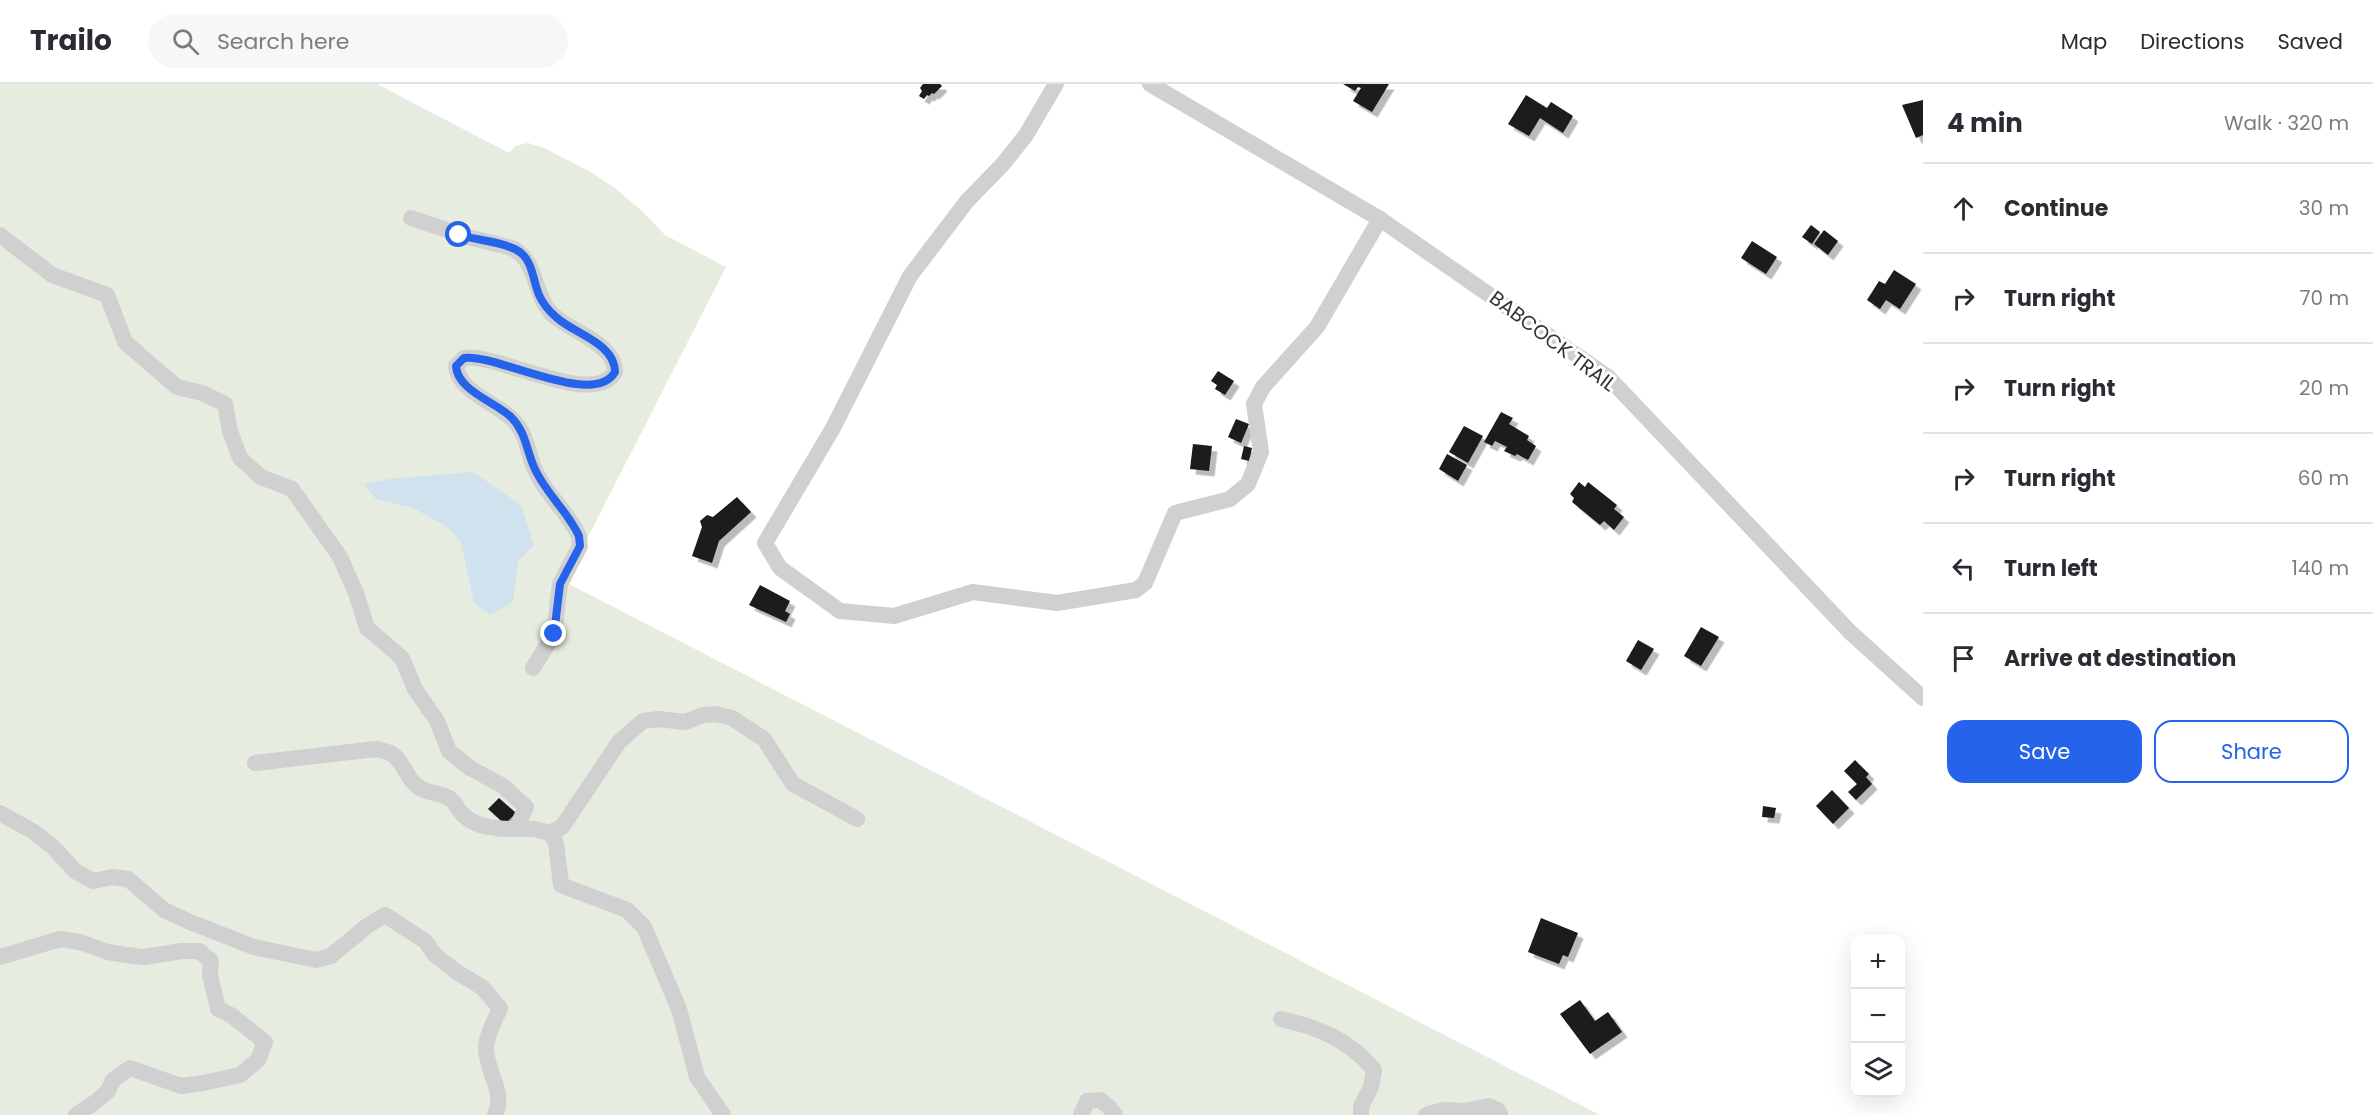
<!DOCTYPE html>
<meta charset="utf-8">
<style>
:root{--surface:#fff;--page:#f7f7f7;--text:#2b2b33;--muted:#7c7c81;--line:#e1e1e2;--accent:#2563eb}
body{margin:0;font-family:Poppins,sans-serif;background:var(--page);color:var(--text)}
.controls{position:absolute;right:18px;bottom:18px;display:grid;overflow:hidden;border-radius:12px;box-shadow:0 6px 24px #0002}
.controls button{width:54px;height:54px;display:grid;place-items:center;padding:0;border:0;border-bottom:2px solid var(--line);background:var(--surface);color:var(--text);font:30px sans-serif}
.stop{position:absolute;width:18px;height:18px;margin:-14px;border:4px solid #2563eb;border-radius:50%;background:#fff}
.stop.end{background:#2563eb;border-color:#fff;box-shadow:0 2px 6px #0008}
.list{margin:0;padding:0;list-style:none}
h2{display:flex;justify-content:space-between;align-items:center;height:78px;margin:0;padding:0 24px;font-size:26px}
h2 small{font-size:20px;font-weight:400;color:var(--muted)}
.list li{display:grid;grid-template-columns:39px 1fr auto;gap:18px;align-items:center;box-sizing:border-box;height:90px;padding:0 24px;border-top:2px solid var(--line)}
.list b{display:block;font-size:22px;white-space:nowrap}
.list em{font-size:20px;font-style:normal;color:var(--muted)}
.actions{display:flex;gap:12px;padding:18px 24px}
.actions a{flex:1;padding:14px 0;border:2px solid var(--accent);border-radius:18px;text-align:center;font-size:21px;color:var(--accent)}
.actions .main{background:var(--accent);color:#fff}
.icon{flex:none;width:33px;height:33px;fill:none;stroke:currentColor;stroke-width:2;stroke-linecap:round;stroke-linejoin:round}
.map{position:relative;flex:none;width:1923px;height:1031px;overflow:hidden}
header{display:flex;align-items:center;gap:36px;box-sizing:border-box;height:84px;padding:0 30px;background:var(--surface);border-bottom:2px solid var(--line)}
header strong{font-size:28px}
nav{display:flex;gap:33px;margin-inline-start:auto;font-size:21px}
.search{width:420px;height:54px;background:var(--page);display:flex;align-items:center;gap:15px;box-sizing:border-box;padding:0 21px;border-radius:33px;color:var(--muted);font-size:22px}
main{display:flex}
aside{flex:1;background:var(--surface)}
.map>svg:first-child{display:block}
.green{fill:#e6ecdf}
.water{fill:#cfe2ee}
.building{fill:#1a1a1a;filter:url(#shadow)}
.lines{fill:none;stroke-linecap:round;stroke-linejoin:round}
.minor{stroke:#d0d0d0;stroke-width:16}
.route{stroke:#2563eb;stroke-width:8}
.labels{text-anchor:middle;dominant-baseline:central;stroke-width:6;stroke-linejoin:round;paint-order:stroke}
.street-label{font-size:20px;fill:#333;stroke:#fff}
</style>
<header>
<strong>Trailo</strong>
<div class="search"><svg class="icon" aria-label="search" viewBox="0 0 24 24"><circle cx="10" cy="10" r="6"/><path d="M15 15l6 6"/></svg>Search here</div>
<nav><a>Map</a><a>Directions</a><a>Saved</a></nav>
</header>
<main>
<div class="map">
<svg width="1923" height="1031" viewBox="0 0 1923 1031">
<defs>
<filter id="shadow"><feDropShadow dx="5.5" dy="5.5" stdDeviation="0" flood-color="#0004"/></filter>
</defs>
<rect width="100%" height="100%" fill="#fff"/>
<polygon class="green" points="0,0 377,0 509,69 515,62 528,59 544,64 589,87 615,104 642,127 665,151 726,183 565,498 1600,1031 0,1031"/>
<polygon class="water" points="473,388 521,421 534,461 518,477 513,518 490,531 474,519 461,458 446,442 413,424 376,415 364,400 390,395"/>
<g class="building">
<polygon points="923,0 940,0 942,2 934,10 932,9 929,12 927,11 924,15 919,12 922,7 920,4"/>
<polygon points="1343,0 1389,0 1372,28 1353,17 1361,4 1358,3 1355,7"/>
<polygon points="1526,11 1547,24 1551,18 1573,32 1563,49 1540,34 1529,52 1508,40"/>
<polygon points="1923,16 1923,51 1916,54 1902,21"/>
<polygon points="1811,141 1820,148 1812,160 1802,153"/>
<polygon points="1824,146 1838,157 1828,171 1814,160"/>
<polygon points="1752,157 1777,173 1766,190 1741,174"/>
<polygon points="1894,186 1916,200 1900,225 1886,216 1880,225 1867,216 1879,197 1885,200"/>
<polygon points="1218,287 1234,297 1225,311 1215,305 1217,301 1211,297"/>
<polygon points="1501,328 1513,334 1509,340 1529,352 1527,356 1536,362 1528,376 1517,370 1515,372 1504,367 1507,363 1495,357 1492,362 1484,358"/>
<polygon points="1236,335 1249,340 1241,359 1228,353"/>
<polygon points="1464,342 1483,352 1468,379 1449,368"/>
<polygon points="1193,360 1212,362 1209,387 1190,385"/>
<polygon points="1244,362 1252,364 1249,377 1241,375"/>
<polygon points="1447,370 1467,381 1458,397 1439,385"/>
<polygon points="1579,398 1585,403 1588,398 1617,421 1614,425 1624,433 1614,446 1604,437 1600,441 1572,418 1574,414 1570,410"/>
<polygon points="737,413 751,428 719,457 712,479 692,472 702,443 700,437 707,431 713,433"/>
<polygon points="760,501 790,517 785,527 790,530 786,538 749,521"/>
<polygon points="1701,543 1719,553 1701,582 1684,572"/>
<polygon points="1638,556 1654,565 1641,586 1626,577"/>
<polygon points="1855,676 1869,690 1866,693 1872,700 1856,716 1848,708 1857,700 1844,687"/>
<polygon points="1832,706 1849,724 1833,740 1816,722"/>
<polygon points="499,714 516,729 505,740 488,725"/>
<polygon points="1763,722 1776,724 1774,734 1762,733"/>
<polygon points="1541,834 1578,849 1568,873 1563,871 1559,880 1528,868"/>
<polygon points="1580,916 1595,937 1608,928 1622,948 1590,970 1560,930"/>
</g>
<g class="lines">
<g class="minor">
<polyline points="1056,0 1026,51 1003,80 967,117 910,192 833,344 765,459 780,484 840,527 894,532 973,508 1057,519 1136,506 1145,499 1175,429 1230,415 1248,400 1261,368 1254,320 1263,303 1317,243 1380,135"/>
<polyline points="1150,0 1380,135 1608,293 1850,548 1923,614"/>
<path d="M411 134 468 153 512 164C538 177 533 211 552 230 571 248 615 259 615 288 594 325 496 268 464 274L456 282C458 307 496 319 512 335 526 348 527 364 533 381 543 408 567 426 579 452L580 462 560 500 554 550 533 584"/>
<path d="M0 151 52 191 107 211 125 258 177 303 202 309 225 320 230 347 240 374 261 393 292 405 340 473 356 509 367 544 402 574 415 605 437 637 449 667 470 684 503 702 526 723 516 745C499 745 476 744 463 731 455 723 457 717 445 712 434 708 420 708 412 697 399 679 401 669 376 665L255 679"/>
<path d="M0 729 34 748 53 763 75 787 93 797 112 793 128 795 164 826 190 838 254 863 316 876 331 872 367 842 385 831 425 857 435 871 458 889 482 903 500 924C496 935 486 951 486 964 486 988 506 1007 495 1031"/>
<polyline points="516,745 534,745 550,749 562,743 619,658 643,637 658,635 685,638 703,631 716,630 732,634 764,655 793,700 857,735"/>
<polyline points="550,749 556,759 561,801 627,826 644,843 679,925 697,993 723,1031"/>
<polyline points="0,873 60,855 80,858 108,868 126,871 144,873 182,867 199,867 211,877 210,891 218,925 231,931 265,958 258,976 240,991 203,999 181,1002 130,984 113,996 108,1007 94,1019 76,1031"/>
<path d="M1281 935C1317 943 1350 956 1374 986L1371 1003 1361 1022V1031"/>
<polyline points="1081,1031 1087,1017 1100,1016 1108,1022 1115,1031"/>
<polyline points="1426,1031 1443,1026 1463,1027 1489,1022 1498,1026 1500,1031"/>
</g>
</g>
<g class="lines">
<path class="route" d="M459 151C476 156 507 158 521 169 533 179 533 197 539 211 543 220 549 227 556 233 574 250 615 259 615 288 594 325 496 269 464 274L456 282C457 306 495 318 511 333 526 348 526 365 534 383 545 409 567 426 579 452L580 462 560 500 554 550"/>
</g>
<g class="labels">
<g class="street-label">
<text transform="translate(1553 257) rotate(37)">BABCOCK TRAIL</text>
</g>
</g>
</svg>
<div class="controls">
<button>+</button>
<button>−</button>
<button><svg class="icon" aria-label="layers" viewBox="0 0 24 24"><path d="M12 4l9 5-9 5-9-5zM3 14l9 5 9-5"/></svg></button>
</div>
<div class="stop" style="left:459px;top:151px"></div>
<div class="stop end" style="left:554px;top:550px"></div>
</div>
<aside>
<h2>4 min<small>Walk · 320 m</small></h2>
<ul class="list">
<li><svg class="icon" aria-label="ahead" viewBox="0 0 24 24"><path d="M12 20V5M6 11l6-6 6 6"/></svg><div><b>Continue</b></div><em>30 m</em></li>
<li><svg class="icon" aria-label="right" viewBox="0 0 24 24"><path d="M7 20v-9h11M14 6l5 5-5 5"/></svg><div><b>Turn right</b></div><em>70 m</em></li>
<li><svg class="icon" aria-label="right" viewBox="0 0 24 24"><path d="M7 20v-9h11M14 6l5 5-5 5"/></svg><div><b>Turn right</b></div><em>20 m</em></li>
<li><svg class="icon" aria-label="right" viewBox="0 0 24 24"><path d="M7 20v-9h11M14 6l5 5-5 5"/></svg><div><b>Turn right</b></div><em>60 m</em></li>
<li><svg class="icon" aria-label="left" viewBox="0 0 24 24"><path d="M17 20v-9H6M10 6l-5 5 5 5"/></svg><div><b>Turn left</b></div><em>140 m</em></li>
<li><svg class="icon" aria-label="arrive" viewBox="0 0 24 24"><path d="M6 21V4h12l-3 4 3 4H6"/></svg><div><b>Arrive at destination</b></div></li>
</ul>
<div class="actions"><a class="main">Save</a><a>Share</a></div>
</aside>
</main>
